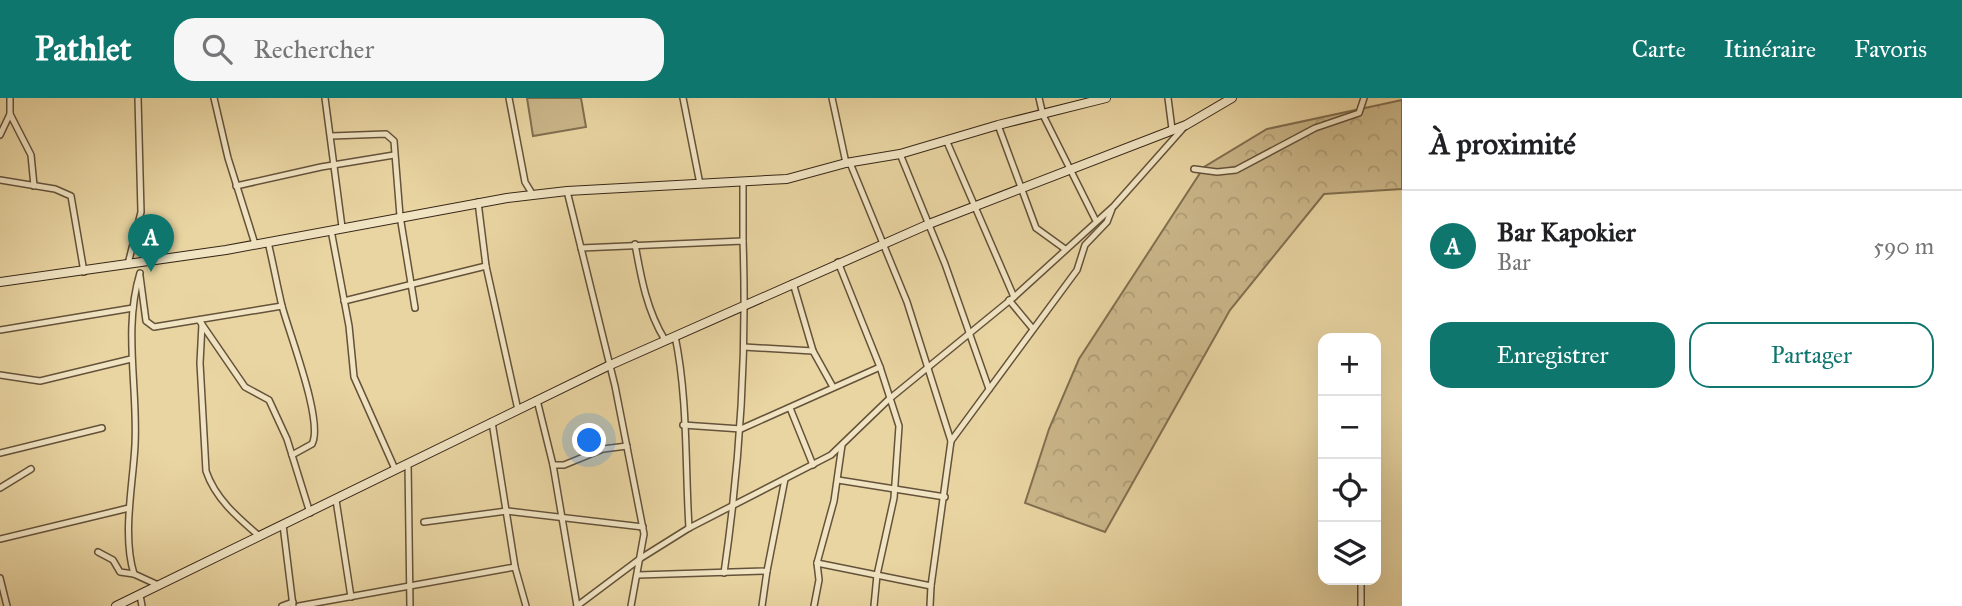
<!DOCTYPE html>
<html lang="fr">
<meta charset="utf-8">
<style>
:root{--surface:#fff;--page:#f6f6f6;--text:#202124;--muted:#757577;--line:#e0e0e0;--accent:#0f766e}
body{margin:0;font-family:"IM FELL Great Primer",serif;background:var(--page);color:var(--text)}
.controls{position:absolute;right:21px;bottom:21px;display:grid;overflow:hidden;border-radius:14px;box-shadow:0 7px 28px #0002}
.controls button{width:63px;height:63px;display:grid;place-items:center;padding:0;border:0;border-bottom:2px solid var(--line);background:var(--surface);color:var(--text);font:35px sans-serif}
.you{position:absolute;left:590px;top:343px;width:24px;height:24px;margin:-18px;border:5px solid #fff;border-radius:50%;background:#1a73e8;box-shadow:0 0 0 10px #1a73e833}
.badge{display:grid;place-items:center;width:46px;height:46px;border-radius:50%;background:var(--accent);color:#fff;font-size:23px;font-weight:700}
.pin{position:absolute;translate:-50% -58px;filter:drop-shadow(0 2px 4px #0008)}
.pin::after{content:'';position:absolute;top:37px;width:24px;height:21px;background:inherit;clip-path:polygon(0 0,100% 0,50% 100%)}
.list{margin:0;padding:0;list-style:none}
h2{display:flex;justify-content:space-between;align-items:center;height:91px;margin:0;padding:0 28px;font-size:30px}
h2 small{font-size:23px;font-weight:400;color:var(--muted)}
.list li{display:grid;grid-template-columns:46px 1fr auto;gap:21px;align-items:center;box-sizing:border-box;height:112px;padding:0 28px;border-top:2px solid var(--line)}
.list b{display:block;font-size:26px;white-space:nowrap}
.list p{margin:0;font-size:23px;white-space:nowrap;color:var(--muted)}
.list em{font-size:23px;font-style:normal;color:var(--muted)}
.actions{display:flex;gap:14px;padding:21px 28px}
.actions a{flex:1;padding:16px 0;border:2px solid var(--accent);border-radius:21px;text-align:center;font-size:24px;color:var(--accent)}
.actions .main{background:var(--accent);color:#fff}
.icon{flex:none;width:38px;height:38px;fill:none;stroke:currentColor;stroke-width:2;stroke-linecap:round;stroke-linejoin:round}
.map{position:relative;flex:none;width:1402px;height:508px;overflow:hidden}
header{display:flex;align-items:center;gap:42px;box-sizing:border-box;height:98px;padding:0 35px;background:var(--accent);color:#fff}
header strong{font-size:33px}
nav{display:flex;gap:38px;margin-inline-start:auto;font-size:24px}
.search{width:490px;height:63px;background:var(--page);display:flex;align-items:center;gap:18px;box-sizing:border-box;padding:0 24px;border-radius:21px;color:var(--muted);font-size:26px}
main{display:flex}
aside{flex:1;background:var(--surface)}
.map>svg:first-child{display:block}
.grass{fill:#cbb78a;stroke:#816f50;stroke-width:2}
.forest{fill:url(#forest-crowns);stroke:#816f50;stroke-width:2}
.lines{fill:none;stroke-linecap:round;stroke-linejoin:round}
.street-casing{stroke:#64523a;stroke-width:8}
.secondary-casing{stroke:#372717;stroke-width:10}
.street{stroke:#f1e4c3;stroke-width:5}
.secondary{stroke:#f1e4c3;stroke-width:8}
</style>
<header>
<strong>Pathlet</strong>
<div class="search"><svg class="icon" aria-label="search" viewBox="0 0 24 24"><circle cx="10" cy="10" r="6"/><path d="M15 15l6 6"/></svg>Rechercher</div>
<nav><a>Carte</a><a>Itinéraire</a><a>Favoris</a></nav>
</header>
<main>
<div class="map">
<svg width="1402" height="508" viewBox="0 0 1402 508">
<defs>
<pattern id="forest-crowns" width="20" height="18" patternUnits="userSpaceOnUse" patternTransform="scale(1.75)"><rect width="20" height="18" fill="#cbb78a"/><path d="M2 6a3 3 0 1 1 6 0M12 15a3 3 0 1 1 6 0" fill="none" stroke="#af9d76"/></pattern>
</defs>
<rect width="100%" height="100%" fill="#e9d5a2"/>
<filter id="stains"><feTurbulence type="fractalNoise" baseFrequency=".00286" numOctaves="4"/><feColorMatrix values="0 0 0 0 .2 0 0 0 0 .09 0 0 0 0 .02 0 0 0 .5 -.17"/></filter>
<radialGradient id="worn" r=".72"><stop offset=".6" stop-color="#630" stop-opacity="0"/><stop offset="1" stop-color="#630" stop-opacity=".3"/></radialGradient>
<polygon class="grass" points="527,0 581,0 586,29 533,38"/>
<polygon class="forest" points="1402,2 1402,91 1324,96 1230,212 1105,434 1025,405 1049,331 1079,261 1204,69 1267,31"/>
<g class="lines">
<defs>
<g id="street">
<polyline points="10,0 10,16 31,57 34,88"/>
<polyline points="214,0 228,60 255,146"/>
<polyline points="325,0 342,129"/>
<polyline points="509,0 525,84 533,97"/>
<polyline points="683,0 700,86"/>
<polyline points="832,0 846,65"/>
<polyline points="1039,0 1043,17 1095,121"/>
<polyline points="1168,0 1172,31"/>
<polyline points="998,27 1036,130 1065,151"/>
<polyline points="0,37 10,16"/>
<polyline points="331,38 386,36 394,43 400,118 415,210"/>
<polyline points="947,44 1014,199"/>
<polyline points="900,56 945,166 989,291"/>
<polyline points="850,65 907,204 951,343"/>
<polyline points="1194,71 1217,74 1236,72 1315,30 1359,15 1364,0"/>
<polyline points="0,82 55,91 71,98 84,174"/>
<polyline points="236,88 321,69 394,57"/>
<polyline points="567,93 615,288 644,436 631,508"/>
<polyline points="478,104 486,168 518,312"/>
<polyline points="331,132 349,228 354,279 395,371"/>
<polyline points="743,143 743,85"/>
<path d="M268 144C273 165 277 187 282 208 289 235 324 324 312 346L292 357"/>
<path d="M635 146C641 180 647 213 665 242"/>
<path d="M581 150 743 143C747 254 740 365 724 475"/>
<polyline points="838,164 880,269 899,328 894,400 877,477 874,508"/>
<polyline points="128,166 141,114 138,0"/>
<path d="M140 175C123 231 138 289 135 347 133 387 122 437 134 476L158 487"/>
<polyline points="140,178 146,223 154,229 282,208"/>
<polyline points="793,185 813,253 833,289"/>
<polyline points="1009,202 1033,231"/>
<polyline points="344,203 486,168"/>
<polyline points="199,222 245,289 269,302 287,341 310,415"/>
<path d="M202 226 200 265 206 373C215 400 237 419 258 437"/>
<polyline points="0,232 133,210"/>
<path d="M675 238C688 300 685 366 689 430"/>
<polyline points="744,249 813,253"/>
<polyline points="0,277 40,283 131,261"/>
<polyline points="537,302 553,367 577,508"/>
<polyline points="790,310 813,367"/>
<polyline points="492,324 515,469 526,508"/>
<polyline points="683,327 741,331 880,269"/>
<polyline points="0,355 102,330"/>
<polyline points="408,365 410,508"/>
<polyline points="553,367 564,367 603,351 627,348"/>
<polyline points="838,382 945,399"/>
<polyline points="0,390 31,371"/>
<polyline points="336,402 351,499"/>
<polyline points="424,424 507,413 643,429"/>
<polyline points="283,427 293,508"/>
<polyline points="0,441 129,410"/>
<polyline points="98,454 113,462 120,474 134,476"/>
<polyline points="817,465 931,488 951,343 1077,172 1085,147 1107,124 1112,111"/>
<polyline points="638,477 767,473 785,381"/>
<polyline points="0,480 7,508"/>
<polyline points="1361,482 1361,508"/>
<polyline points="140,497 142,508"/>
<polyline points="282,508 293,504"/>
<polyline points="299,508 515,469"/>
<polyline points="577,508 641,460 689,430 831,357 888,302 1014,199 1114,108 1185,28"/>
<polyline points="762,508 767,473"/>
<polyline points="814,508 819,482 817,465 834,403 842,347"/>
<polyline points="930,508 931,488"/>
</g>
<g id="secondary">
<polyline points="0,184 226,152 507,100 567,93 787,81 846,65 900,56 998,27 1106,0"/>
<polyline points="116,508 608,268 929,126 1186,27 1232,0"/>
</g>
</defs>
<use href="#street" class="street-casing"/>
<use href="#secondary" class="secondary-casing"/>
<use href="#street" class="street"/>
<use href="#secondary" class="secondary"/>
</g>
<rect width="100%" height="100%" filter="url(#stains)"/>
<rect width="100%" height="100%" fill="url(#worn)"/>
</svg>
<div class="controls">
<button>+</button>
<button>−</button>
<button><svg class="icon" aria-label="locate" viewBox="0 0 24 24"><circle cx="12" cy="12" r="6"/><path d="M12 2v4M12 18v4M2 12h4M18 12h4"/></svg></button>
<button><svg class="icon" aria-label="layers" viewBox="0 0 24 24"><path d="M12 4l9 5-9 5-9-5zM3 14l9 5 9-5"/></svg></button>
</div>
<div class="you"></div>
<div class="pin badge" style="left:151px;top:174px">A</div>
</div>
<aside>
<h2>À proximité<small></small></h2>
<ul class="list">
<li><span class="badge">A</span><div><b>Bar Kapokier</b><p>Bar</p></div><em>590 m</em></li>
</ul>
<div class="actions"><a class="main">Enregistrer</a><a>Partager</a></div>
</aside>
</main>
